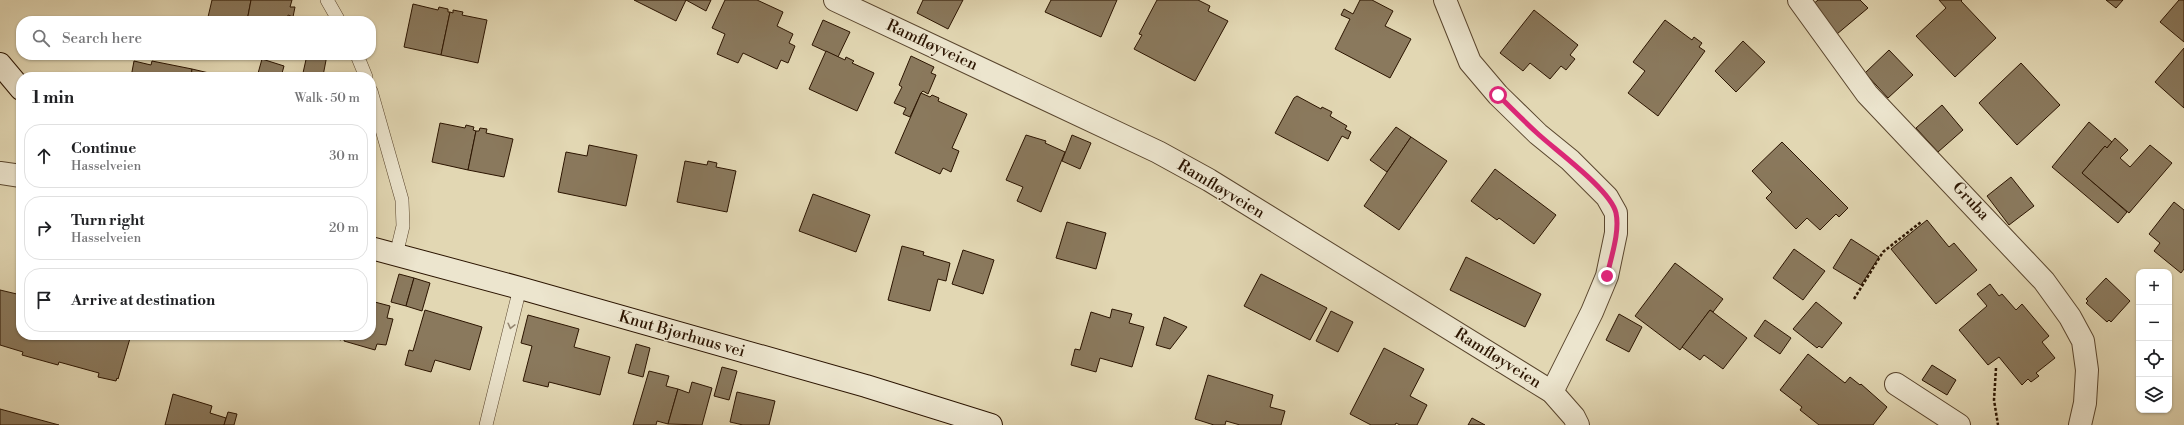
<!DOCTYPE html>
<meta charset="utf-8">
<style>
:root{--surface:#fff;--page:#f2f2f2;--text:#202124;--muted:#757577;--line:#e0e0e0}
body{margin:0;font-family:"Libre Bodoni",serif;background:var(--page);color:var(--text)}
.controls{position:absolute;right:12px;bottom:12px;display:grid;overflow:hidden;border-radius:8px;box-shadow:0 1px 3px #0004}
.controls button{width:36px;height:36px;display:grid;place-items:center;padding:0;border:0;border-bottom:1px solid var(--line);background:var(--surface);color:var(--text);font:20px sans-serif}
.stop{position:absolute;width:12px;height:12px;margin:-9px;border:3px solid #db2777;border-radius:50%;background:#fff}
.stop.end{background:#db2777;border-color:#fff;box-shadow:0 1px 4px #0008}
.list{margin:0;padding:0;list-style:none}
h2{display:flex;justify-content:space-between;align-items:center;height:52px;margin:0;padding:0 16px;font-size:17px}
h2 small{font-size:13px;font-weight:400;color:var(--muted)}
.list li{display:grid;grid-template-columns:26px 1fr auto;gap:12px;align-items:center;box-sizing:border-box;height:64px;margin:0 8px 8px;padding:0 8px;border:1px solid var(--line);border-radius:16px}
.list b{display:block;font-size:15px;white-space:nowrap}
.list p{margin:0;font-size:13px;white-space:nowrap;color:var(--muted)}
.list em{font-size:13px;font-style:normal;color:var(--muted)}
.icon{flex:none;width:22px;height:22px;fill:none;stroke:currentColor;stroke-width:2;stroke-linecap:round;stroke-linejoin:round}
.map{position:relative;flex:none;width:2184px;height:425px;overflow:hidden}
.search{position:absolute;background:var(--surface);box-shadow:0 1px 3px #0004;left:16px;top:16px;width:360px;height:44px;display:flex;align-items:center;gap:10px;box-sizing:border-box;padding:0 14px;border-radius:16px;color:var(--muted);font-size:15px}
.panel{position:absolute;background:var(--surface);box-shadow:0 1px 3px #0004;left:16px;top:72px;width:360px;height:268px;border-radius:16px}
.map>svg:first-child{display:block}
.building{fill:#8a795d;stroke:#2b1400}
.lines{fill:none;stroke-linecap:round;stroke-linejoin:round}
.service-casing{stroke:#59452d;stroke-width:14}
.minor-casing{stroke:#59452d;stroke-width:24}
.secondary-casing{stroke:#2b1400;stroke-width:24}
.path{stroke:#2b1400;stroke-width:2.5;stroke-dasharray:3 2;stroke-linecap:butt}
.service{stroke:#ece5ce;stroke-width:13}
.minor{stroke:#ece5ce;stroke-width:22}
.secondary{stroke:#ece5ce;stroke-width:22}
.oneway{stroke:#958771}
.route{stroke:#db2777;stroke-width:5}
.labels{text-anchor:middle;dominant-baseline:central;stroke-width:3;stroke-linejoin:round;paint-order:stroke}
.street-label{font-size:16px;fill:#2b1400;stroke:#ece5ce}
</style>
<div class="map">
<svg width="2184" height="425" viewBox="0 0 2184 425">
<rect width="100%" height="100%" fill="#e2d7b3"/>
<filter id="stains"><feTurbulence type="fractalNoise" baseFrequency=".005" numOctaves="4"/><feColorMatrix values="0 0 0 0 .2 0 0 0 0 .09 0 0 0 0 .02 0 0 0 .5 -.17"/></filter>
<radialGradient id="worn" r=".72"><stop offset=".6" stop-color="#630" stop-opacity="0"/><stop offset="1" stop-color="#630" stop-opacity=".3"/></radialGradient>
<g class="building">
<polygon points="212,0 251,0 247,21 230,21 208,17"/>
<polygon points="251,0 292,0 290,7 295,7 293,17 288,15 287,21 247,21"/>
<polygon points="634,0 686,0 676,21"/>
<polygon points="686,0 711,0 706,11"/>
<polygon points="725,0 757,0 783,12 777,26 793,34 789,43 795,46 788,63 781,60 777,69 743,53 738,63 717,54 725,34 712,28"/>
<polygon points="923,0 963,0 948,29 917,13"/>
<polygon points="1051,0 1117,0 1101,37 1045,12"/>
<polygon points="1157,0 1198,0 1210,6 1208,11 1228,21 1195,81 1134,49 1142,35 1139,34"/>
<polygon points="1360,0 1372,0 1393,11 1385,26 1411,39 1390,78 1335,49 1350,19 1341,15 1344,9 1353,14"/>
<polygon points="1818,0 1860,0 1868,8 1837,34 1812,5"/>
<polygon points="1939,0 1962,0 1961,1 1996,38 1955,77 1916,36 1946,8"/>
<polygon points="2106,0 2123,0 2116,8"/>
<polygon points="2179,0 2184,0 2184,42 2160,22"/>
<polygon points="413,4 438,10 439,7 448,9 448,12 450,12 441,55 404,47"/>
<polygon points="453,10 463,12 462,15 487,20 478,63 441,55 450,12 453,13"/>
<polygon points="1534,10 1578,45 1570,55 1575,59 1566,70 1561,66 1550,79 1530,63 1523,71 1500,53"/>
<polygon points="823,20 850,32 838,57 812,45"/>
<polygon points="1665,20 1692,40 1694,37 1702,43 1699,47 1705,51 1658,116 1628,93 1645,71 1633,62"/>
<polygon points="1743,41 1765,62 1736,92 1715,71"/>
<polygon points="2184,48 2184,108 2155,82"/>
<polygon points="1889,50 1913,75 1888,98 1865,73"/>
<polygon points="826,51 845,60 846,57 854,61 852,63 874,73 857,111 809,89"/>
<polygon points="307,55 332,55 327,55 323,76 303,73"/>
<polygon points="911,56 934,67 931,73 936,75 928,94 923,91 921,93 910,117 903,114 906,108 894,103 902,87 899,85"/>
<polygon points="262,59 284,66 281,77 257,77"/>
<polygon points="134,61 151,65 152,61 192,69 191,77 131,77"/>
<polygon points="2021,63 2060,105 2017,145 1979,103"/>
<polygon points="192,69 226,77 191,77"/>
<polygon points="921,93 930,97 932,95 939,98 938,101 967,114 952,148 959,151 951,172 943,168 940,174 895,153"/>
<polygon points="1297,96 1321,109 1322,107 1332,112 1330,116 1347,126 1345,129 1351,132 1348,139 1342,136 1328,161 1275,133 1294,98"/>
<polygon points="1942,105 1963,130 1938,152 1916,128"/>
<polygon points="2089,122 2112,142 2107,148 2105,146 2082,173 2127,212 2118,223 2052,167"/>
<polygon points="440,123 465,128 466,125 474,127 473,130 476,131 468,170 432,162"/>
<polygon points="1396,127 1411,137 1387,172 1370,160"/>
<polygon points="480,128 487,129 486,133 513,139 504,177 468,170 476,131 479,131"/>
<polygon points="1026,135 1046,141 1045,143 1065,152 1041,212 1017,201 1023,187 1006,180"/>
<polygon points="1072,135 1091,143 1080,169 1062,161"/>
<polygon points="1411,137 1447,161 1399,230 1364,206"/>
<polygon points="2115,138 2128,150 2120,158 2130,167 2150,145 2172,163 2129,213 2082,173 2105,146 2107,148"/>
<polygon points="1782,142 1848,208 1839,217 1836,214 1820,230 1807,218 1796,229 1766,198 1772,192 1752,171"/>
<polygon points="589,145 637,155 626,206 558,192 566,152 587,156"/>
<polygon points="685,161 707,165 708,161 717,163 716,167 736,171 727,212 677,202"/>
<polygon points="1495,169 1556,215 1534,244 1499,218 1497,220 1471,201"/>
<polygon points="2011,177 2034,206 2009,225 1987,196"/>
<polygon points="813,194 870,215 856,252 799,231"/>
<polygon points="2174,202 2184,210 2184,269 2181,273 2154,251 2160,243 2149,234"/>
<polygon points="1927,220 1949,247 1954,243 1977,270 1936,304 1891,249"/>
<polygon points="1067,222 1106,233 1096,269 1056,258"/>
<polygon points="1851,239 1879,257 1861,285 1833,268"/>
<polygon points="902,246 924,252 923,255 950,263 946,281 938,279 930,311 888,300"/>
<polygon points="1794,249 1825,271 1803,300 1773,278"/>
<polygon points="963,250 994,260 983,294 952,284"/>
<polygon points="1466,257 1541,294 1525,327 1450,290"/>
<polygon points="1675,263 1723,299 1713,312 1710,310 1680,350 1635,316"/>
<polygon points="399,274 414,278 406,306 391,302"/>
<polygon points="1261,274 1327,308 1310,340 1244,306"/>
<polygon points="414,278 430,283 422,311 406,306"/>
<polygon points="2106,278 2130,301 2111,322 2109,320 2107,322 2086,303 2088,301 2086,299"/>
<polygon points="1990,284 1999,296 2002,294 2016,310 2022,304 2049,336 2042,342 2055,358 2036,373 2039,376 2031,382 2028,379 2022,385 1999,357 1988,365 1959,330 1987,306 1977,294"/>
<polygon points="0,290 21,295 21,335 131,335 118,379 117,378 116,381 98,377 99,373 59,362 58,365 22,355 23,352 0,345"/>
<polygon points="371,301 390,306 387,318 393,319 386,345 377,344 375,350 344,341 345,335 371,335"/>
<polygon points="1816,302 1842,323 1822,348 1819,346 1817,348 1793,329"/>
<polygon points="1112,309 1132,314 1129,323 1144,327 1132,367 1100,358 1096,372 1071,365 1075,349 1080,350 1091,312 1110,318"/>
<polygon points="425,310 482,327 470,370 435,360 431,372 405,365 409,350 413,351"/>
<polygon points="1710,310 1747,338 1723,369 1704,355 1700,360 1682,347"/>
<polygon points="1331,311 1353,322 1338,352 1316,341"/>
<polygon points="1619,314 1642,327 1629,352 1606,340"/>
<polygon points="528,315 579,329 574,347 610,357 600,395 549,382 548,387 523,381 532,346 521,343"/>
<polygon points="1164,317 1187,327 1170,349 1156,345"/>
<polygon points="1765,320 1791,338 1780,354 1754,336"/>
<polygon points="323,335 342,335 341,340"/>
<polygon points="636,344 650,348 643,377 628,373"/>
<polygon points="1384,348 1424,369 1410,396 1427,405 1417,425 1400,425 1396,423 1395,425 1371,425 1350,414"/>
<polygon points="1808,354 1845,383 1850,377 1860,385 1861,384 1887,407 1873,425 1819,425 1800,410 1802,407 1780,390"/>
<polygon points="1932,365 1956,380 1947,395 1922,380"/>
<polygon points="722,367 737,371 729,400 714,396"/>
<polygon points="649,371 669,376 666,386 678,389 668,424 657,421 656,425 633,425"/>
<polygon points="1208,375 1273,395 1270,407 1285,411 1281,425 1240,425 1226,421 1225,425 1214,425 1195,419"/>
<polygon points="692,382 712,388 702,425 668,424 678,389 689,393"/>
<polygon points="737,392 775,401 769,425 743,425 730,422"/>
<polygon points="173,394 212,406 210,413 226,418 224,425 165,425"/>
<polygon points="0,409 59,425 0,425"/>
<polygon points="228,412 237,414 234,425 224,425"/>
<polygon points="1472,418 1485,425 1468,425"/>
</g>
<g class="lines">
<defs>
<g id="service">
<polyline points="327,0 339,21"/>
<polyline points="357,55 366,77"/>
<polyline points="371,91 402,200 403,226 396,255"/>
<polyline points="486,425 520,288"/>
</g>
<g id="minor">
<polyline points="835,0 1158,152 1209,180 1552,392 1574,417 1578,425"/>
<polyline points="1445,0 1470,62 1498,95 1538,134 1570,160 1607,197 1616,213 1616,233 1607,276 1592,312 1552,392"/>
<polyline points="1799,0 1867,94 2044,281 2070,317 2083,341 2087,370 2085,403 2080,425"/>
<polyline points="0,173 21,176"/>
<polyline points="1896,384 1959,425"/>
</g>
<g id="secondary">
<polyline points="0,64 21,89"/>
<polyline points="371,248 520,288 866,386 991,425"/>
</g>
</defs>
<use href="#service" class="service-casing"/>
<use href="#minor" class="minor-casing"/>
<use href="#secondary" class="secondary-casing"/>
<g class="path">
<polyline points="1854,299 1883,252 1921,222"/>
<polyline points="1996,368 1994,400 1998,425"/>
</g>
<use href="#service" class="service"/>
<use href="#minor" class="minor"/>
<use href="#secondary" class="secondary"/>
</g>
<defs><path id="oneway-chevron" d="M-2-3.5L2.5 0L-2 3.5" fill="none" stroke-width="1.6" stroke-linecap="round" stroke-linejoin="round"/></defs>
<use class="oneway" href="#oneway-chevron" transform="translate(511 326) rotate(104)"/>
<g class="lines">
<path class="route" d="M1498 95C1511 108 1524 121 1537 133 1555 150 1611 190 1616 213 1620 232 1611 257 1607 276"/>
</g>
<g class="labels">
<g class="street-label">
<text transform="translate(932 45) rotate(25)">Ramfløyveien</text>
<text transform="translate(1221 189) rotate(31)">Ramfløyveien</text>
<text transform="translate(1971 201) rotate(47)">Gruba</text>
<text transform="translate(682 334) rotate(16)">Knut Bjørhuus vei</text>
<text transform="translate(1498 358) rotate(32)">Ramfløyveien</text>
</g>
</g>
<rect width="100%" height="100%" filter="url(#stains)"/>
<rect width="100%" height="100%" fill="url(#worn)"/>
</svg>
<div class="controls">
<button>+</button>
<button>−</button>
<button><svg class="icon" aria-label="locate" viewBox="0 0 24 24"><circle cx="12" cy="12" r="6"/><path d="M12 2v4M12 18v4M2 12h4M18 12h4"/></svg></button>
<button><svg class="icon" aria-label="layers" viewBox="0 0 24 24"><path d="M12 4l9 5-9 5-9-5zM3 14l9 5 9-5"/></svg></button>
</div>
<div class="stop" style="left:1498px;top:95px"></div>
<div class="stop end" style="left:1607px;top:276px"></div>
<div class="search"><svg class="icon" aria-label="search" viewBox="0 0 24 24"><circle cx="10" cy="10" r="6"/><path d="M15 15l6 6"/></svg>Search here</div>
<section class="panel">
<h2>1 min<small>Walk · 50 m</small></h2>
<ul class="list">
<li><svg class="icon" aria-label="ahead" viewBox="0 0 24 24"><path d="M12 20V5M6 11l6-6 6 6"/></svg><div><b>Continue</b><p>Hasselveien</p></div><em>30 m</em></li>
<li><svg class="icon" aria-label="right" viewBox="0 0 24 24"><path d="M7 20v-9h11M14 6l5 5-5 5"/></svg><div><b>Turn right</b><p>Hasselveien</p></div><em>20 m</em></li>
<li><svg class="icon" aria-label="arrive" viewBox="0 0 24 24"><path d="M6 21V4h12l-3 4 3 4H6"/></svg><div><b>Arrive at destination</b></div></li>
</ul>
</section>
</div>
